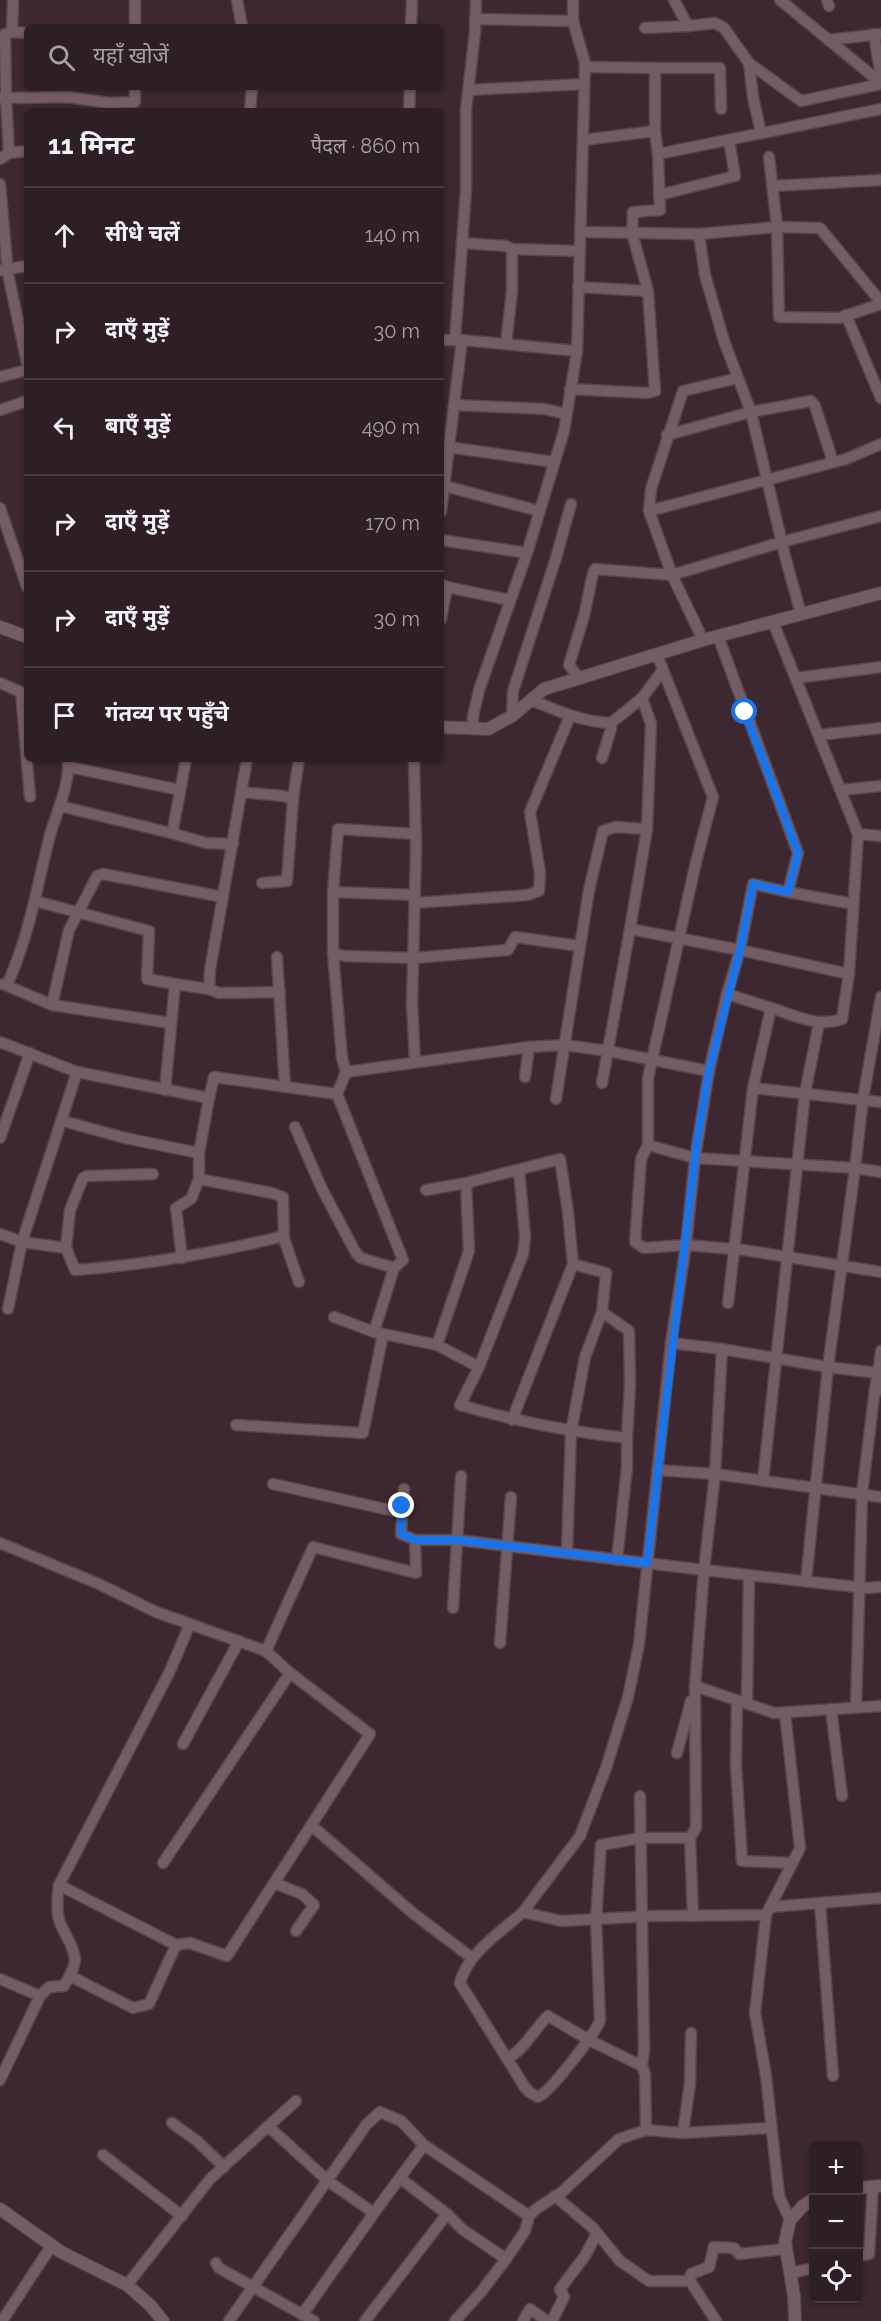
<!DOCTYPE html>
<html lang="hi">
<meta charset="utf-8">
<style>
:root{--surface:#2e1e25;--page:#3a2b32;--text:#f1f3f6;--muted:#a7a2a7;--line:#493c42}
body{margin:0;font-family:Raleway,"Noto Sans Devanagari",sans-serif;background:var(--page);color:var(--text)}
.controls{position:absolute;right:18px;bottom:18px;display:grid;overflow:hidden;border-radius:9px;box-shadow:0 2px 4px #0004}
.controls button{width:54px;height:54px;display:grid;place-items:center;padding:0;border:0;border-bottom:2px solid var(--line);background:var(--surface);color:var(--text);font:30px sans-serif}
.stop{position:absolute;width:18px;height:18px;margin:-14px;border:4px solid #1a73e8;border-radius:50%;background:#fff}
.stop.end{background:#1a73e8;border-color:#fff;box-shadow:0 2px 6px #0008}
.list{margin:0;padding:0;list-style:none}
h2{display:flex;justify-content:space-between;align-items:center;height:78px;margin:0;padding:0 24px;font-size:26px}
h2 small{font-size:20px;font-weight:400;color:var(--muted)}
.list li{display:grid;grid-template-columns:39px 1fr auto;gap:18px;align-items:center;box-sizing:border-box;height:96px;padding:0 24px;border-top:2px solid var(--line)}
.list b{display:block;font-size:22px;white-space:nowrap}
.list em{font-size:20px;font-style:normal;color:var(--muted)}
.icon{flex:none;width:33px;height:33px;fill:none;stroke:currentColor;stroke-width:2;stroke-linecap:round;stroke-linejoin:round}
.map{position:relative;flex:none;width:881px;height:2321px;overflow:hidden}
.search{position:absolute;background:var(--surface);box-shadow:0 2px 4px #0004;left:24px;top:24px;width:420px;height:66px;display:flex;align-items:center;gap:15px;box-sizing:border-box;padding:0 21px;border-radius:9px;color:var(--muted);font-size:22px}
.panel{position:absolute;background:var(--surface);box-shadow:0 2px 4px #0004;left:24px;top:108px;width:420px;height:654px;border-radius:9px}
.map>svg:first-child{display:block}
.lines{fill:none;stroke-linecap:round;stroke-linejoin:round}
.minor-casing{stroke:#56454c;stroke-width:13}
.tertiary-casing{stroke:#56454c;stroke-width:14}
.minor{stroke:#745c65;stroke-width:10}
.tertiary{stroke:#745c65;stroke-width:12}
.route{stroke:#1a73e8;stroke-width:8}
</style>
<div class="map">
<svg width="881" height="2321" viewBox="0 0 881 2321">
<rect width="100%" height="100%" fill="#3d2831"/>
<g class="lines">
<defs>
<g id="minor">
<polyline points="135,0 135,27"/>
<polyline points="237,0 242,27"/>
<polyline points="674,0 688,26 715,23 724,28 749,63 801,101 881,84"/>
<polyline points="780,0 881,83"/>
<polyline points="827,0 829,6"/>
<polyline points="475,19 573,21"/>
<polyline points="411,27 412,0"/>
<polyline points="645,28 688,26"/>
<polyline points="12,32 27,33"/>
<polyline points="874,34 881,78"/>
<polyline points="828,40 881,34"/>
<polyline points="749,63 753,97 761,133"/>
<polyline points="585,67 655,68 655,131"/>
<polyline points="655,68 720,68 721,109"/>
<polyline points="469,90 584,84"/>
<polyline points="0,98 6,98 5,34 12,32 13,0"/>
<polyline points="250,111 252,87"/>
<polyline points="409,111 410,87"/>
<polyline points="583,140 655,131 658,154 881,109"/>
<polyline points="9,153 27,151"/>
<polyline points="769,157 777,227 779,317 839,318 881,304"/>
<polyline points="0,159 9,153 6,98 68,97 109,103 135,102 135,87"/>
<polyline points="0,184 8,274 27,363"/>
<polyline points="773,186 881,180"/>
<polyline points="659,195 735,176 729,140"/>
<polyline points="582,232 699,234 777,227 820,228 881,302"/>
<polyline points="699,234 705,275 724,341 751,412 785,556 801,614"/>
<polyline points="462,243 506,246 512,249 580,251"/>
<polyline points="0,270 27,266"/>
<polyline points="578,287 648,291"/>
<polyline points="846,315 881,398"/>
<polyline points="441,340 462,340 577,351 585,63 573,21 573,0"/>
<polyline points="455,340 466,190 466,110 475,32 476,0"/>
<polyline points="506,344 512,291 512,249"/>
<polyline points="0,377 27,370"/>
<polyline points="570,389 647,393 655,391 648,291 632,233 633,212 660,210 658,154"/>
<polyline points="455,405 545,409 566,414"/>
<polyline points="0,410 27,401"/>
<polyline points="667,435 751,412 811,401 815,406 833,462"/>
<polyline points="441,446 554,462"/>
<polyline points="441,485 539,511"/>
<polyline points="0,508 27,587"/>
<polyline points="649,511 651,489 683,391 738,378"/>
<polyline points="441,512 462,340"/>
<polyline points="441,540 527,553"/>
<polyline points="447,587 509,600"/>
<polyline points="441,619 447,587 441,584"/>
<polyline points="773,622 858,834 881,836"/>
<polyline points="718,636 798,853 788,892 853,904"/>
<polyline points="703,640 672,575 649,511 846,459 881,444"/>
<polyline points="657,655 663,670 642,698 651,724 647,829 630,929 740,950 849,974 858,834"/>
<polyline points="663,670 713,797 696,862 648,1078 648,1145 641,1159 635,1242 644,1248 686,1245 695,1158 855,1168 863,1099 881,997"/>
<polyline points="579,678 569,665 584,616 593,573 595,569 672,575 782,542 881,516"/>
<polyline points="796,678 881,667"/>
<polyline points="0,683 21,692 30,797"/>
<path d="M531 700C558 711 582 722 611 723L642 698"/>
<polyline points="512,716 513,691 556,558 571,504"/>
<polyline points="473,729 473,716 479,690 527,553 564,431 577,351"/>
<polyline points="819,735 881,728"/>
<polyline points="602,758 611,729 611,723"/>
<polyline points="186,759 173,829 175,834 206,843 233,844"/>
<polyline points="414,759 416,849 412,1004 415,1062"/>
<polyline points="69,767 180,790"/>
<polyline points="841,790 881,786"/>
<polyline points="241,792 283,796 293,799"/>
<polyline points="60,806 175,834"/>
<polyline points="262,883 287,881 293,799 299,759"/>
<polyline points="333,892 414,895"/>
<polyline points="35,901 149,931 147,979 175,984"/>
<polyline points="414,903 528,895 539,891 540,873 530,812 570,716"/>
<polyline points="333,953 345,956 415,958 508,950 515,937 579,946"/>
<polyline points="277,957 285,1087"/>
<polyline points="3,984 52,1005 171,1023"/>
<path d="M7 985C29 937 37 886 50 835 57 811 70 785 68 759"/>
<polyline points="209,989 219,993 280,992"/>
<polyline points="52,1005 69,930 97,876 103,874 223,897"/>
<path d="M771 1008C794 1015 818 1028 842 1019L849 974"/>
<polyline points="0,1042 77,1072 209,1098 214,1077 337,1094 346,1072 529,1047"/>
<polyline points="346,1072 342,1058 333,953 333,892 338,829 416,834"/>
<polyline points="525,1077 529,1047 564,1045 608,1051 709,1071 727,994"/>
<polyline points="602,1083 630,929"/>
<polyline points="753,1088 771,1008 727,994 740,950 753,884 788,892"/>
<polyline points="165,1090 175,984 209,989 210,970 247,759"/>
<polyline points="337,1094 403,1260 394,1268 374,1332 437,1345 469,1251 466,1183 560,1159 568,1212 573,1264 606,1273 602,1312 629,1331 630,1384 627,1438"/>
<polyline points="556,1099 589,890 603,831 615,827 647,829"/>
<polyline points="63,1121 125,1138 199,1153"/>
<polyline points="295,1127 322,1189 356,1253 361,1258 394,1268"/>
<polyline points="0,1138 30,1053"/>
<polyline points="648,1145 695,1158 709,1071"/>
<polyline points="881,1172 855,1168 828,1367 722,1349 715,1474 704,1570 866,1588 881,1587"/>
<polyline points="199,1179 272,1193 283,1197 284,1239 299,1282"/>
<polyline points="426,1190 466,1183"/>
<path d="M0 1234 22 1242 66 1248 75 1270C146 1265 214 1253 284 1236"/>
<polyline points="66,1248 70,1210 83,1178 87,1176 153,1174"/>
<polyline points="182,1258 176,1208 191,1199 199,1179 199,1153 209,1098"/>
<polyline points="728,1303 753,1088 881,1102"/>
<polyline points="8,1309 22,1242 77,1072"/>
<polyline points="334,1317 374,1332"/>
<polyline points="671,1343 639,1644 628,1697 606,1768 580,1836 523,1912 561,1921 652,1916 766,1915 755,2013 766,2076 779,2196 790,2220"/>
<path d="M437 1345 479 1367 460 1405C515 1421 570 1432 627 1438V1467L617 1560"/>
<polyline points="722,1349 671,1343 686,1245 744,1250 881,1272"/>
<polyline points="479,1367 523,1254 525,1237 519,1170"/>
<polyline points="878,1373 881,1351"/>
<polyline points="512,1420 573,1264"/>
<polyline points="236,1425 363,1433 383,1334"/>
<polyline points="657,1470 715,1474 881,1497"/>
<polyline points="763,1481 805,1093 819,1023"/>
<polyline points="273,1484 403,1513"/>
<polyline points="404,1489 401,1534 415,1540"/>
<polyline points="0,1543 99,1584 156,1612 266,1651 313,1547 416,1573 415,1540 458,1540 704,1570 695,1686 774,1713 881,1706"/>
<polyline points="567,1553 571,1432 585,1357 602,1312"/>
<polyline points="806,1581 828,1367 878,1373 875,1389 881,1390"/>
<polyline points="453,1608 461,1476"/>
<polyline points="500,1643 511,1497"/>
<polyline points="737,1700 736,1765 742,1861 792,1863"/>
<polyline points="747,1703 749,1575"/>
<polyline points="856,1707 862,1494 875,1389"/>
<polyline points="831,1709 842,1796"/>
<polyline points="183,1744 239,1641"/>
<polyline points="677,1753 691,1701"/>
<polyline points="640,1796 644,2050 642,2066 645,2074 646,2130"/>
<polyline points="311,1825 414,1914 472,1958"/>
<polyline points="163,1863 290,1673 266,1651"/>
<polyline points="274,1883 302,1894 314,1905 296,1931"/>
<polyline points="59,1885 176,1945 190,1943 227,1956 370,1734 290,1673"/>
<polyline points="820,1903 833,2076"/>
<polyline points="770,1907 881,1898"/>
<path d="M523 1912C501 1932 467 1953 460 1983L524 2086 529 2092 538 2097C550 2092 596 2033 600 2020L596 1919 601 1845 640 1838H690"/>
<polyline points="766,1915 800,1848 785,1713"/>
<polyline points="693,1916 690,1838 696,1828 695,1686"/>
<polyline points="70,1976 133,2008 149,2004 176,1945"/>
<polyline points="0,1979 40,1996"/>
<path d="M508 2058C524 2050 535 2028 548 2016L589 2040 642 2066"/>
<path d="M0 2080 40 1996 49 1987 64 1986C68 1979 75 1968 75 1959 74 1946 65 1935 60 1923 56 1911 57 1898 59 1885L169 1673 190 1624"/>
<polyline points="172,2123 197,2141 224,2167"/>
<polyline points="268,2126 328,2181 374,2213"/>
<polyline points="683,2133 690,2083 691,2033"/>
<polyline points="103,2155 182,2216"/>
<polyline points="400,2178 447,2214 462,2229 506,2259"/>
<polyline points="555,2196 593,2228 620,2261 649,2281 690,2281 716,2321"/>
<polyline points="858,2256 869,2254 873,2186"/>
<polyline points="216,2263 219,2268 314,2321"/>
<polyline points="790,2273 814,2268"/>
<polyline points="690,2281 691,2274 709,2267 714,2247 734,2248 739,2254 786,2249"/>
<polyline points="127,2285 210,2179 296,2101"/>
<polyline points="302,2315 374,2213 424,2145"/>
<polyline points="2,2321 52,2245"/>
<polyline points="229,2321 366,2125 380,2112 401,2121 424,2145 529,2216"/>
<polyline points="365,2321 447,2214"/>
<polyline points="455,2321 481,2292 506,2259 525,2231 529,2216 536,2209 562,2192 619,2139 646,2130 683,2133 770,2128"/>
<polyline points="523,2321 530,2309 547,2321"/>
<polyline points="552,2321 564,2297 560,2289 585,2256 597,2233"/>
</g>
<g id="tertiary">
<polyline points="0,627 27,637"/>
<polyline points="441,727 488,729 512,716 544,689 703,640 881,593"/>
<polyline points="858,2188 881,2186"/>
<polyline points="0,2209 61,2252 127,2285 150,2305 163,2321"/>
<polyline points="795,2321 794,2296 785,2242 790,2220 803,2206 814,2199"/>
</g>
</defs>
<use href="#minor" class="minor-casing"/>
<use href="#tertiary" class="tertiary-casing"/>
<use href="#minor" class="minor"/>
<use href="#tertiary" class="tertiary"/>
</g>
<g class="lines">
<polyline class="route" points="402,1506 401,1534 415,1540 458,1540 647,1563 697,1141 709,1071 740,950 753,884 788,892 798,853 745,712"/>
</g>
</svg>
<div class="controls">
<button>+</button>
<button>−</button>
<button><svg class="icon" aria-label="locate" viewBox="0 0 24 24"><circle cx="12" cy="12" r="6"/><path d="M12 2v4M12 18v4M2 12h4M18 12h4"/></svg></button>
</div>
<div class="stop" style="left:745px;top:712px"></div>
<div class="stop end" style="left:402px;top:1506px"></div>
<div class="search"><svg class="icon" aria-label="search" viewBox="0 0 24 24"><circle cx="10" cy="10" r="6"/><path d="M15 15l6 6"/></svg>यहाँ खोजें</div>
<section class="panel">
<h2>11 मिनट<small>पैदल · 860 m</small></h2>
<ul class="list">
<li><svg class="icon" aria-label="ahead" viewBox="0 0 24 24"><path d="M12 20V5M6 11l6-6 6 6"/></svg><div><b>सीधे चलें</b></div><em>140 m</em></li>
<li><svg class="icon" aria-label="right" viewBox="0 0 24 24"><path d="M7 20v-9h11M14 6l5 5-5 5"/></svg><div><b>दाएँ मुड़ें</b></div><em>30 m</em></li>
<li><svg class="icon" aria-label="left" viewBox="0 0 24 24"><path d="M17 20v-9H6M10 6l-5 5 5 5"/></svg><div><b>बाएँ मुड़ें</b></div><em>490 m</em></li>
<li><svg class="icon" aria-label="right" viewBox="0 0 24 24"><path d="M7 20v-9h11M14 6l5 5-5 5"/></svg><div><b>दाएँ मुड़ें</b></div><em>170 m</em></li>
<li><svg class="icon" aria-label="right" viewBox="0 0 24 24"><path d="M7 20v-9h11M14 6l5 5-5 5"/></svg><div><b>दाएँ मुड़ें</b></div><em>30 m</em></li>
<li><svg class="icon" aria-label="arrive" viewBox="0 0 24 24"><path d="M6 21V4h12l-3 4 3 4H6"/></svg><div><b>गंतव्य पर पहुँचे</b></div></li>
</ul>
</section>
</div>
